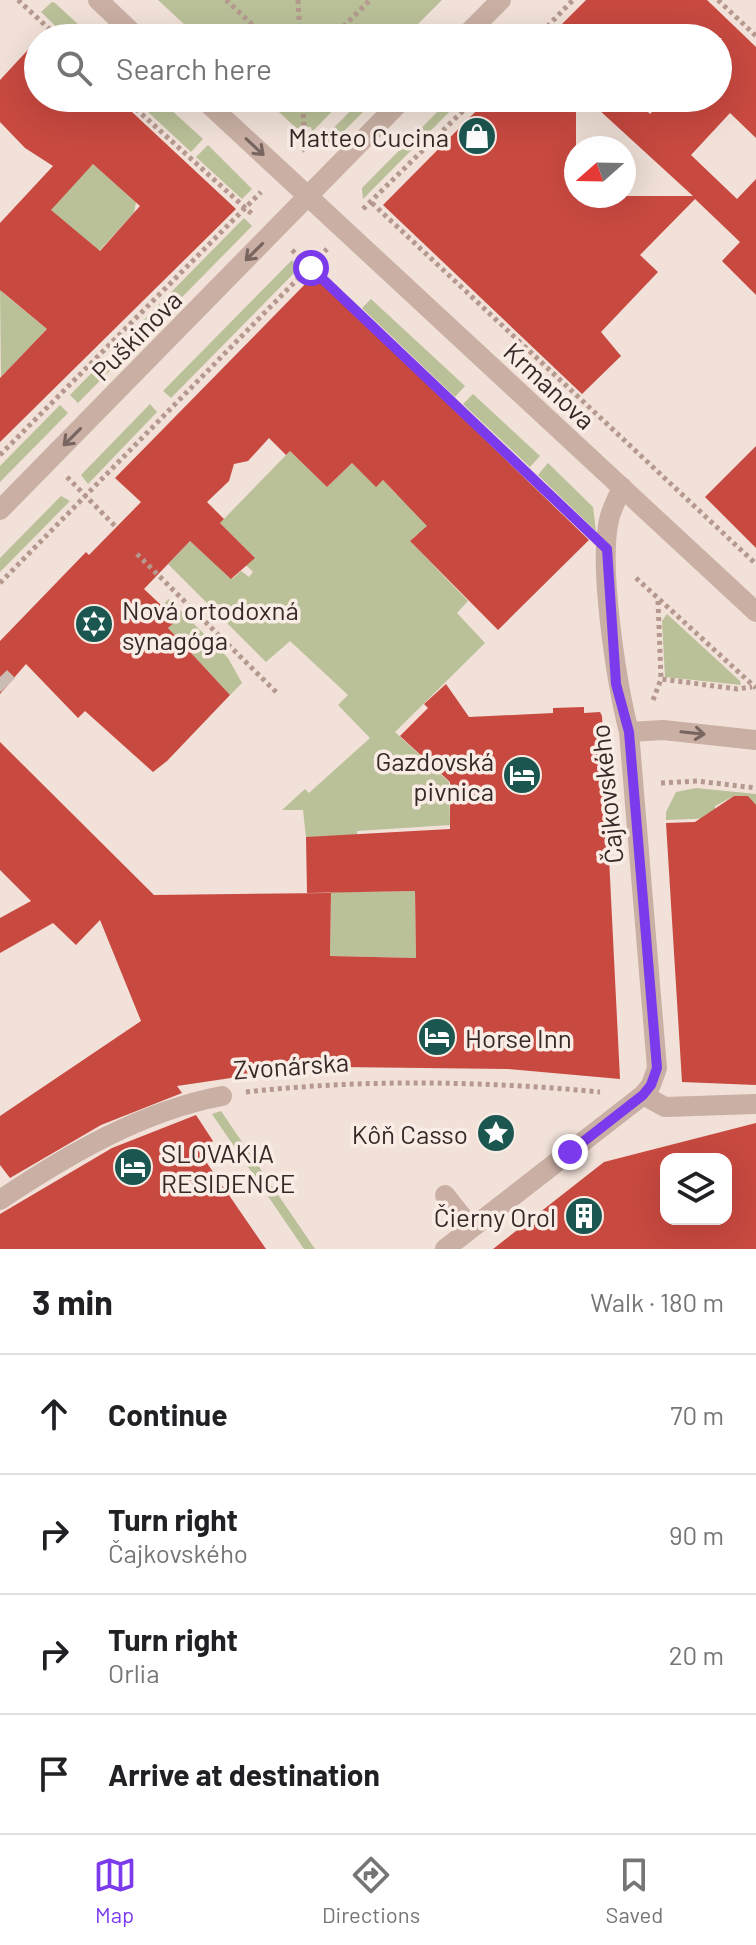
<!DOCTYPE html>
<meta charset="utf-8">
<style>
:root{--surface:#fff;--page:#f2f2f2;--text:#202124;--muted:#757577;--line:#e0e0e0;--accent:#7c3aed}
body{margin:0;font-family:Barlow,sans-serif;background:var(--page);color:var(--text)}
.controls{position:absolute;right:24px;bottom:24px;display:grid;overflow:hidden;border-radius:16px;box-shadow:0 8px 32px #0002}
.controls button{width:72px;height:72px;display:grid;place-items:center;padding:0;border:0;border-bottom:2px solid var(--line);background:var(--surface);color:var(--text);font:40px sans-serif}
.compass{position:absolute;left:564px;top:136px;width:72px;height:72px;border-radius:50%;background:var(--surface);box-shadow:0 8px 32px #0002;rotate:250deg}
.stop{position:absolute;width:24px;height:24px;margin:-18px;border:6px solid #7c3aed;border-radius:50%;background:#fff}
.stop.end{background:#7c3aed;border-color:#fff;box-shadow:0 2px 8px #0008}
.list{margin:0;padding:0;list-style:none}
h2{display:flex;justify-content:space-between;align-items:center;height:104px;margin:0;padding:0 32px;font-size:34px}
h2 small{font-size:26px;font-weight:400;color:var(--muted)}
.list li{display:grid;grid-template-columns:52px 1fr auto;gap:24px;align-items:center;box-sizing:border-box;height:120px;padding:0 32px;border-top:2px solid var(--line)}
.list b{display:block;font-size:30px;white-space:nowrap}
.list p{margin:0;font-size:26px;white-space:nowrap;color:var(--muted)}
.list em{font-size:26px;font-style:normal;color:var(--muted)}
.icon{flex:none;width:44px;height:44px;fill:none;stroke:currentColor;stroke-width:2;stroke-linecap:round;stroke-linejoin:round}
.map{position:relative;flex:none;width:756px;height:1249px;overflow:hidden}
.search{position:absolute;background:var(--surface);box-shadow:0 8px 32px #0002;left:24px;right:24px;top:24px;height:88px;display:flex;align-items:center;gap:20px;box-sizing:border-box;padding:0 28px;border-radius:44px;color:var(--muted);font-size:30px}
.sheet{height:584px;background:var(--surface)}
nav{display:flex;justify-content:space-around;align-items:center;box-sizing:border-box;height:112px;border-top:2px solid var(--line);background:var(--surface);font-size:22px;color:var(--muted)}
nav a{display:grid;justify-items:center;gap:4px}
nav .on{color:var(--accent)}
.map>svg:first-child{display:block}
.green{fill:#bac098}
.building{fill:#c84940;fill-rule:evenodd}
.lines{fill:none;stroke-linecap:round;stroke-linejoin:round}
.minor-tunnel{stroke:#cbbcb4;stroke-width:20;stroke-dasharray:20 10;stroke-linecap:butt}
.path{stroke:#b5998f;stroke-width:5;stroke-dasharray:4 4;stroke-linecap:butt}
.minor{stroke:#c9afa4;stroke-width:20}
.oneway{stroke:#78655f}
.route{stroke:#7c3aed;stroke-width:10}
.labels{text-anchor:middle;dominant-baseline:central;stroke-width:7;stroke-linejoin:round;paint-order:stroke}
.poi-label{font-size:26px;fill:#352826;stroke:#f9ece5;text-anchor:end}
.street-label{font-size:26px;fill:#352826;stroke:#f9ece5}
</style>
<div class="map">
<svg width="756" height="1249" viewBox="0 0 756 1249">
<rect width="100%" height="100%" fill="#f1e1d8"/>
<g class="green">
<polygon points="158,0 442,0 404,38 199,38"/>
<polygon points="52,2 55,3 93,38 68,38 41,12"/>
<polygon points="133,98 158,98 203,139 191,152"/>
<polygon points="264,98 345,98 312,132 311,127 296,128"/>
<polygon points="363,98 377,98 333,142 314,148"/>
<polygon points="451,98 463,98 363,199 362,188"/>
<polygon points="208,145 252,189 242,199 196,157"/>
<polygon points="93,164 136,202 134,213 99,251 4,256"/>
<polygon points="244,218 252,226 249,229 78,403 70,395"/>
<polygon points="292,260 299,268 171,398 163,391"/>
<polygon points="0,285 3,293 47,329 1,377"/>
<polygon points="371,299 465,386 455,397 362,308"/>
<polygon points="473,394 540,456 530,467 463,404"/>
<polygon points="150,404 157,412 88,484 81,475"/>
<polygon points="60,405 68,413 0,482 0,466"/>
<polygon points="290,451 327,487 352,463 376,486 383,480 397,495 434,474 425,541 417,534 410,541 468,601 457,613 485,643 395,732 449,782 450,825 357,831 360,892 415,891 416,958 330,956 332,837 306,837 303,810 282,810 305,789 309,793 370,738 338,705 348,695 290,641 266,662 168,564 190,541 232,579 241,571 249,577 253,572 246,565 254,557 220,523"/>
<polygon points="548,463 593,507 596,531 538,475"/>
<polygon points="61,496 70,501 0,572 0,558"/>
<polygon points="169,599 228,658 242,683 230,695 168,628 177,620 162,605"/>
<polygon points="667,614 740,681 741,685 665,677 662,621"/>
<polygon points="696,788 756,794 756,806 748,796 734,796 715,806 716,818 666,820 666,812 676,792"/>
<polygon points="221,1111 315,1249 304,1249 212,1114"/>
</g>
<g class="building">
<polygon points="586,0 707,0 756,47 756,138 730,113 691,155 737,199 756,179 756,295 722,261 740,242 695,199 640,255 658,272 601,332 621,356 582,394 383,205 489,98 576,98 576,196 693,196 586,98 634,98 650,114 665,98 718,98 718,42 722,38 548,38"/>
<path d="M38 39V98H117L236 209 0 442V378L47 329 0 290V223L53 166 25 148 0 122V80ZM93 164 140 206 100 251 51 210Z"/>
<polygon points="314,275 589,540 498,630 410,541 427,526 383,480 376,487 352,463 327,487 290,451 286,455 269,438 248,461 234,464 229,481 207,502 224,519 220,523 255,558 231,579 190,541 144,589 177,620 168,628 230,695 167,761 153,772 85,711 78,718 26,664 0,694 0,641 86,552 89,555 141,502 115,478"/>
<polygon points="756,446 756,548 705,497"/>
<polygon points="446,684 469,717 553,713 553,708 584,707 584,713 600,712 602,716 620,1079 508,1069 249,1066 251,1075 177,1086 182,1093 101,1125 10,1178 0,1165 0,1116 141,1021 100,920 76,945 53,923 0,953 0,918 31,901 0,870 0,742 154,895 331,893 330,956 416,958 415,891 307,893 306,837 450,829 450,782 400,736 428,708 424,704"/>
<polygon points="734,796 748,796 756,805 756,1085 682,1082 666,823 695,822"/>
<polygon points="196,1115 213,1141 198,1150 266,1249 0,1249 0,1214 112,1148"/>
<path d="M756 1123V1249H493L604 1162ZM666 1159H726V1219H666Z"/>
</g>
<g class="lines">
<polyline class="minor-tunnel" points="0,677 8,685"/>
<g class="path">
<polyline points="18,0 59,38"/>
<polyline points="226,0 267,38"/>
<polyline points="298,0 300,38"/>
<polyline points="718,0 756,36"/>
<polyline points="332,38 370,0"/>
<polyline points="536,38 573,0"/>
<polyline points="124,98 252,214"/>
<polyline points="302,98 304,127 310,143 302,151"/>
<polyline points="372,203 756,564"/>
<polyline points="363,209 476,98"/>
<polyline points="292,250 581,523"/>
<polyline points="0,455 261,192"/>
<polyline points="67,477 116,527"/>
<polyline points="137,554 278,694"/>
<polyline points="636,578 756,688"/>
<polyline points="0,583 327,249"/>
<polyline points="658,601 661,679"/>
<polyline points="653,700 661,679 737,689 752,687"/>
<polyline points="661,783 697,781 756,788"/>
<path d="M246 1092C362 1079 484 1081 600 1092"/>
</g>
<g class="minor">
<polyline points="98,0 138,38"/>
<polyline points="463,38 501,0"/>
<polyline points="202,98 756,612"/>
<polyline points="0,510 404,98"/>
<polyline points="629,732 663,730 756,740"/>
<polyline points="643,1095 665,1107 756,1104"/>
<polyline points="445,1195 471,1228"/>
<path d="M0 1200C67 1155 142 1111 222 1096"/>
<path d="M445 1249 643 1095 651 1085 657 1068 629 732C617 685 597 561 610 516 613 506 618 497 622 487"/>
</g>
</g>
<defs><path id="oneway-shaft" d="M-6 0H5M1.5-3L5.5 0L1.5 3" fill="none" stroke-width="1.6" stroke-linecap="round" stroke-linejoin="round" transform="scale(2)"/></defs>
<g class="oneway">
<use href="#oneway-shaft" transform="translate(255 147) rotate(43)"/>
<use href="#oneway-shaft" transform="translate(254 252) rotate(135)"/>
<use href="#oneway-shaft" transform="translate(72 437) rotate(135)"/>
<use href="#oneway-shaft" transform="translate(693 733) rotate(6)"/>
</g>
<g class="lines">
<polyline class="route" points="311,268 607,549 616,684 629,732 657,1068 651,1085 643,1095 570,1152"/>
</g>
<defs>
<symbol id="shop-disc" viewBox="-11 -11 22 22"><circle r="9.5" fill="#1b5750" stroke="#f9ece5"/><path d="M-5-2.5h2.3a2.7 3.5 0 0 1 5.4 0H5L5.5 6h-11ZM-1.5-2.5h3a1.5 2.3 0 0 0-3 0Z" fill="#fff"/></symbol>
<symbol id="synagogue-disc" viewBox="-11 -11 22 22"><circle r="9.5" fill="#1b5750" stroke="#f9ece5"/><path d="M0-6.5L5.6 3.2H-5.6ZM0 6.5L5.6-3.2H-5.6Z" fill="#fff"/></symbol>
<symbol id="hotel-disc" viewBox="-11 -11 22 22"><circle r="9.5" fill="#1b5750" stroke="#f9ece5"/><path d="M-6-4.5h1.5V1H6V5H4.5V3h-9V5H-6ZM-4 0a1.8 1.8 0 1 1 3.6 0ZM.5 0V-2.5h3Q6-2.5 6 0Z" fill="#fff"/></symbol>
<symbol id="sight-disc" viewBox="-11 -11 22 22"><circle r="9.5" fill="#1b5750" stroke="#f9ece5"/><path d="M0-6L1.8-2.2L6-1.7L2.9 1.2L3.7 5.4L0 3.3L-3.7 5.4L-2.9 1.2L-6-1.7L-1.8-2.2Z" fill="#fff"/></symbol>
<symbol id="building-disc" viewBox="-11 -11 22 22"><circle r="9.5" fill="#1b5750" stroke="#f9ece5"/><path d="M-4-6H4V6H1V3H-1V6H-4ZM-2.5-4.3h1.7v1.8h-1.7ZM.8-4.3h1.7v1.8H.8ZM-2.5-1h1.7V.8h-1.7ZM.8-1h1.7V.8H.8Z" fill="#fff"/></symbol>
</defs>
<g fill-rule="evenodd">
<use href="#shop-disc" x="455" y="114" width="44" height="44"/>
<use href="#synagogue-disc" x="72" y="602" width="44" height="44"/>
<use href="#hotel-disc" x="500" y="753" width="44" height="44"/>
<use href="#hotel-disc" x="415" y="1015" width="44" height="44"/>
<use href="#sight-disc" x="474" y="1111" width="44" height="44"/>
<use href="#hotel-disc" x="111" y="1145" width="44" height="44"/>
<use href="#building-disc" x="562" y="1194" width="44" height="44"/>
</g>
<g class="labels">
<g class="poi-label">
<text x="449" y="136">Matteo Cucina</text>
<text x="122" y="609" text-anchor="start">Nová ortodoxná<tspan x="122" dy="30">synagóga</tspan></text>
<text x="494" y="760">Gazdovská<tspan x="494" dy="30">pivnica</tspan></text>
<text x="465" y="1037" text-anchor="start">Horse Inn</text>
<text x="468" y="1133">Kôň Casso</text>
<text x="161" y="1152" text-anchor="start">SLOVAKIA<tspan x="161" dy="30">RESIDENCE</tspan></text>
<text x="556" y="1216">Čierny Orol</text>
</g>
<g class="street-label">
<text transform="translate(136 335) rotate(-45)">Puškinova</text>
<text transform="translate(550 385) rotate(43)">Krmanova</text>
<text transform="translate(606 794) rotate(-96)">Čajkovského</text>
<text transform="translate(291 1065) rotate(-4)">Zvonárska</text>
</g>
</g>
</svg>
<div class="controls">
<button><svg class="icon" aria-label="layers" viewBox="0 0 24 24"><path d="M12 4l9 5-9 5-9-5zM3 14l9 5 9-5"/></svg></button>
</div>
<svg class="compass" viewBox="-18 -18 36 36"><path d="M0-13l5 13h-10z" fill="#e53935"/><path d="M0 13l5-13h-10z" fill="#757577"/></svg>
<div class="stop" style="left:311px;top:268px"></div>
<div class="stop end" style="left:570px;top:1152px"></div>
<div class="search"><svg class="icon" aria-label="search" viewBox="0 0 24 24"><circle cx="10" cy="10" r="6"/><path d="M15 15l6 6"/></svg>Search here</div>
</div>
<section class="sheet">
<h2>3 min<small>Walk · 180 m</small></h2>
<ul class="list">
<li><svg class="icon" aria-label="ahead" viewBox="0 0 24 24"><path d="M12 20V5M6 11l6-6 6 6"/></svg><div><b>Continue</b></div><em>70 m</em></li>
<li><svg class="icon" aria-label="right" viewBox="0 0 24 24"><path d="M7 20v-9h11M14 6l5 5-5 5"/></svg><div><b>Turn right</b><p>Čajkovského</p></div><em>90 m</em></li>
<li><svg class="icon" aria-label="right" viewBox="0 0 24 24"><path d="M7 20v-9h11M14 6l5 5-5 5"/></svg><div><b>Turn right</b><p>Orlia</p></div><em>20 m</em></li>
<li><svg class="icon" aria-label="arrive" viewBox="0 0 24 24"><path d="M6 21V4h12l-3 4 3 4H6"/></svg><div><b>Arrive at destination</b></div></li>
</ul>
</section>
<nav>
<a class="on"><svg class="icon" aria-label="map" viewBox="0 0 24 24"><path d="M3 6l6-2 6 2 6-2v14l-6 2-6-2-6 2zM9 4v14M15 6v14"/></svg>Map</a>
<a><svg class="icon" aria-label="directions" viewBox="0 0 24 24"><path d="M12 3l9 9-9 9-9-9zM9 14v-3h6M13 9l2 2-2 2"/></svg>Directions</a>
<a><svg class="icon" aria-label="saved" viewBox="0 0 24 24"><path d="M7 4h10v16l-5-4-5 4z"/></svg>Saved</a>
</nav>
